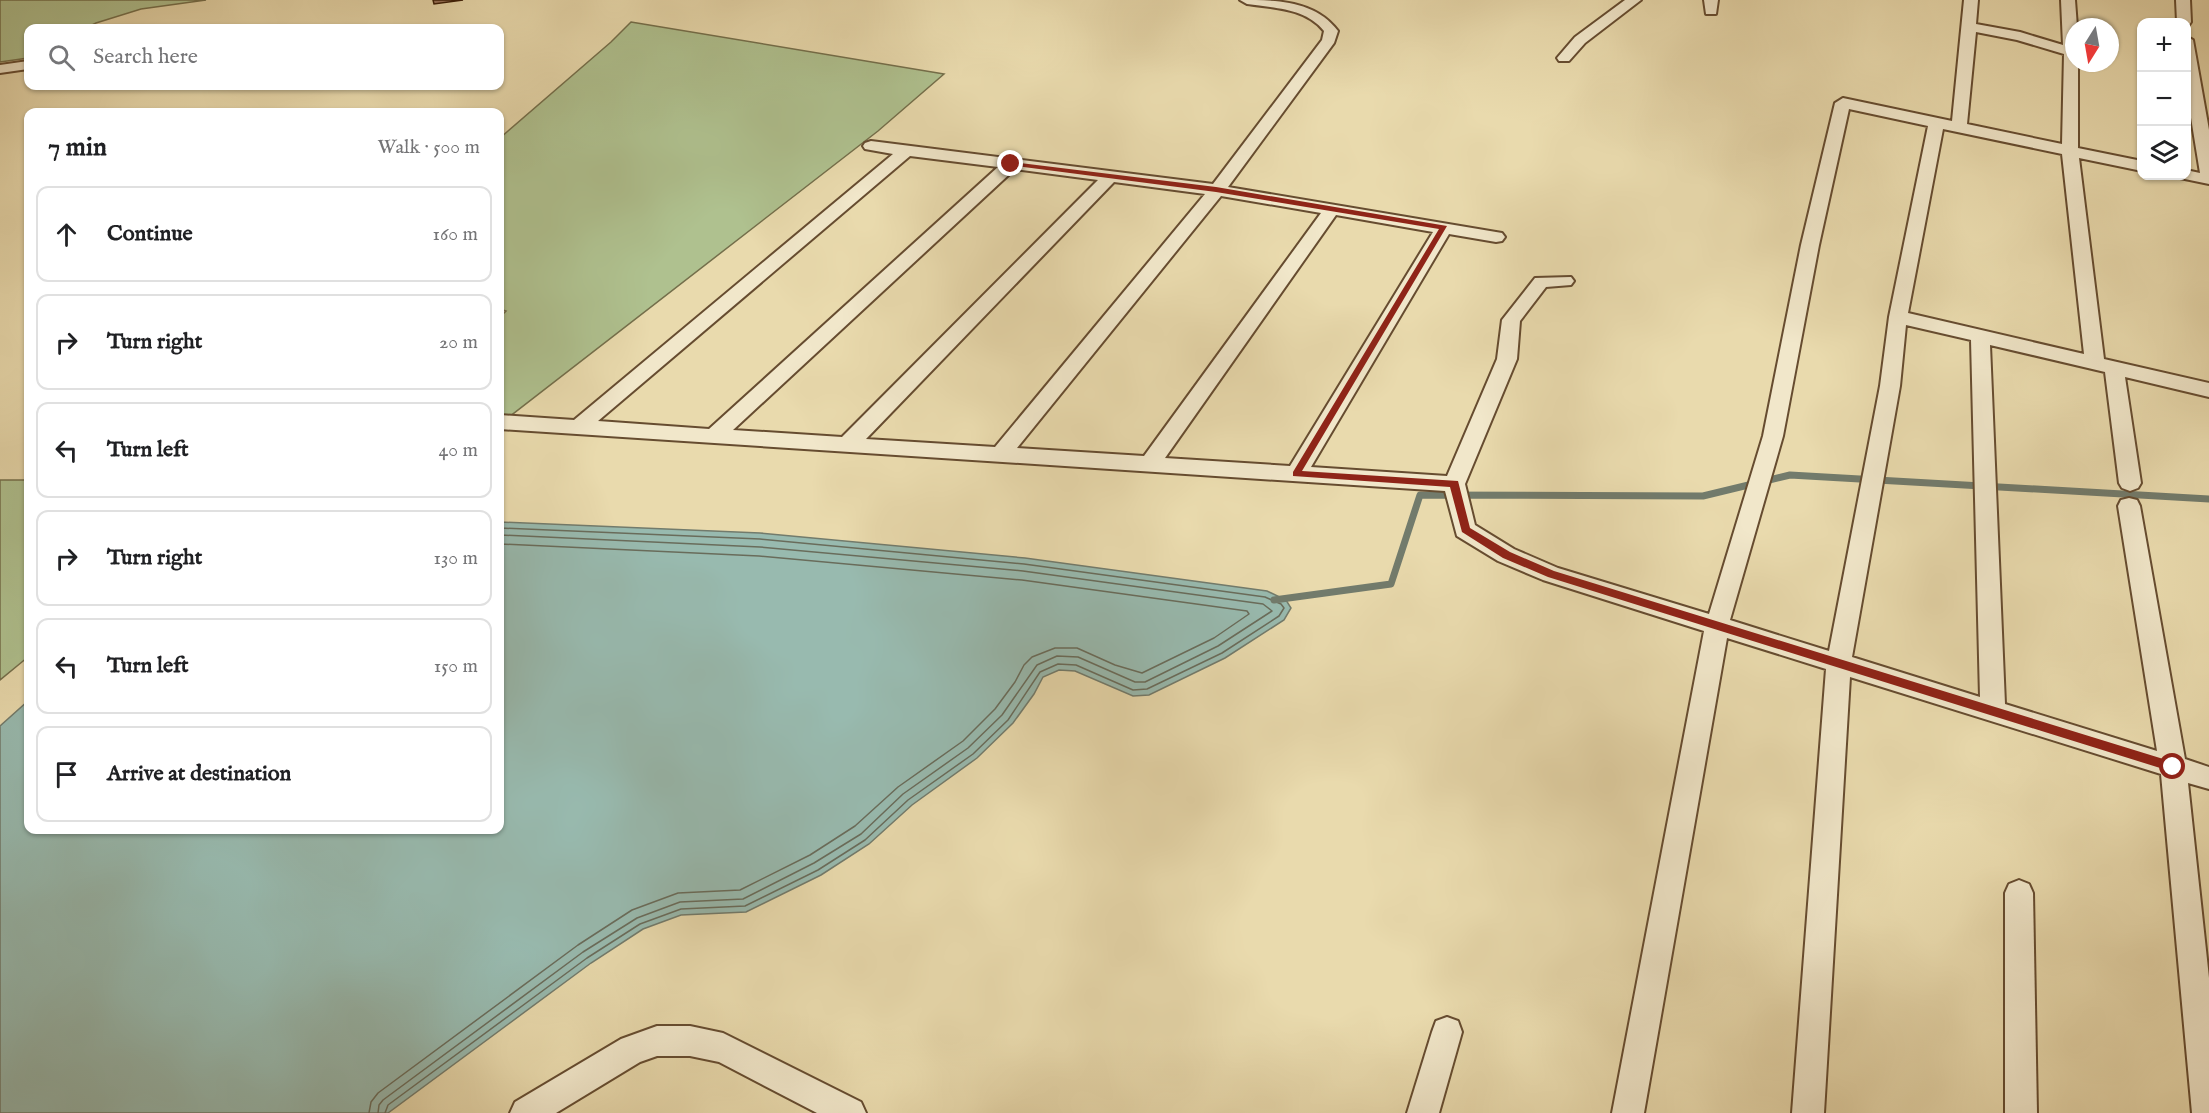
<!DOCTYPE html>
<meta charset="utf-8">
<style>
:root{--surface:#fff;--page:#f2f2f2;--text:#202124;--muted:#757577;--line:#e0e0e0}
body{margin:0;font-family:"IM FELL English",serif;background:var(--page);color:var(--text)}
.controls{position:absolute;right:18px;top:18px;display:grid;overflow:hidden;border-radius:12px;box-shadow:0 2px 4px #0004}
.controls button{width:54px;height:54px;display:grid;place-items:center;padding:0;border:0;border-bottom:2px solid var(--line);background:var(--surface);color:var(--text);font:30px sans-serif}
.compass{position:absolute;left:2065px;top:18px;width:54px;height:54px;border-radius:50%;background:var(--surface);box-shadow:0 2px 4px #0004;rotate:191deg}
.stop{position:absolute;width:18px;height:18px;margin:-14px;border:4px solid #8f2418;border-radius:50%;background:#fff}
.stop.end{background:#8f2418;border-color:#fff;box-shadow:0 2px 6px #0008}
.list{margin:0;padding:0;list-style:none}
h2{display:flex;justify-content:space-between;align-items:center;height:78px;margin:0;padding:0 24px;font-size:26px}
h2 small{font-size:20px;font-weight:400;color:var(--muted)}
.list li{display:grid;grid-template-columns:39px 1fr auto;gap:18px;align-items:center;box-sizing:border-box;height:96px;margin:0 12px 12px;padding:0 12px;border:2px solid var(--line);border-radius:12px}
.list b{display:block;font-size:22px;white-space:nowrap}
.list em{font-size:20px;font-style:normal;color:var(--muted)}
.icon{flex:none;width:33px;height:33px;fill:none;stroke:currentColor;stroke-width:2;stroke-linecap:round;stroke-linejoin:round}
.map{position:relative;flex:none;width:2209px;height:1113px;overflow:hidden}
.search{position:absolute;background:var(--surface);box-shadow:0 2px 4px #0004;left:24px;top:24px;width:480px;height:66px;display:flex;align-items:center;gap:15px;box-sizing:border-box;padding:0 21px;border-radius:12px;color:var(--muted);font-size:22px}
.panel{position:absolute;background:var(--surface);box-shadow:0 2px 4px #0004;left:24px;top:108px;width:480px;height:726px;border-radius:12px}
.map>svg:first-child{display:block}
.green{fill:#afc18f;stroke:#746f4b;stroke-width:1.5}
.water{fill:#98baaf;stroke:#727b6c;stroke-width:1.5}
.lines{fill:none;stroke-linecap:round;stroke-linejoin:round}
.shore{stroke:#696c5b;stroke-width:1.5}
.stream{stroke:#727b6c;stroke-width:7}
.street-casing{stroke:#664c30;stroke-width:4}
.street{fill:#f1e7ca;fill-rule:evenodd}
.shaded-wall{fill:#96715a;stroke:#3a1d07;stroke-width:1.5}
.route{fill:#8f2418}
</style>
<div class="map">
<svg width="2209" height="1113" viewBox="0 0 2209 1113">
<rect width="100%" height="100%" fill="#e9daad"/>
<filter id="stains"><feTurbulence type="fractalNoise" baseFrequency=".00333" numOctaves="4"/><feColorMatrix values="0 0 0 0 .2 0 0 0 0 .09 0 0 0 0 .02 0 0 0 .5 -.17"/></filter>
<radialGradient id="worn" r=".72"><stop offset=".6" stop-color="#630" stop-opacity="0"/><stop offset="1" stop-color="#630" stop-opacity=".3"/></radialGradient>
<g class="green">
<polygon points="0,0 206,0 141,9 96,23 86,28 28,28 28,58 0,62"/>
<polygon points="631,22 944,74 878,131 500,424 500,317 506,311 500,309 500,138 611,42"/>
<polygon points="0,480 28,480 28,657 0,680"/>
</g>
<polygon class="water" points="500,522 760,533 1025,558 1267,591 1286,600 1291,608 1284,620 1225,658 1149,695 1133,696 1075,671 1059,670 1043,677 1034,694 1013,723 977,758 912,805 869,844 821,875 746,912 681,915 643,929 591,963 388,1113 0,1113 0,726 28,701 28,830 500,830"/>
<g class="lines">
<g class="shore">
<polyline points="369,1113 371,1102 378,1093 578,945 632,910 678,893 740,890 810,855 855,826 898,787 963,741 995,709 1015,682 1024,665 1032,657 1055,648 1077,648 1115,665 1142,673 1214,638 1249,614 1247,611 1022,580 759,556 500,544"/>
<polyline points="378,1113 379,1105 383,1100 583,952 637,918 680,902 743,899 814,863 861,834 903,794 968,748 1002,715 1037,665 1057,656 1078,657 1135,682 1145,682 1218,646 1272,611 1263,604 1023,571 760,547 500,535"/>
<polyline points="385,1113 388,1105 587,958 640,924 681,909 745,906 818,870 865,840 908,800 973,754 1008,720 1040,672 1058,664 1076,665 1133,690 1147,689 1222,653 1279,616 1284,608 1281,604 1265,597 1024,564 760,539 500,528"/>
</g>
<polyline class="stream" points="1274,600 1391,584 1420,495 1703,496 1790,475 2209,499"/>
<defs>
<g id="street">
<path d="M1240 0C1276 0 1315 0 1338 31L1334 43 1228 187 1496 232 1502 233 1505 237 1502 241 1496 242 1449 234 1311 467 1447 476 1497 359 1502 320 1535 278 1571 277 1574 281 1571 285 1546 287 1520 321 1517 359 1465 484 1475 525 1514 549 1558 568 1709 614 1763 436 1801 245 1835 103 1843 98 1952 121 1964 0H1978L1976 24 2020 32 2063 45 2061 0H2075L2077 27H2074V63H2078V148L2142 161V171L2079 158 2104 359 2209 383V397L2125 377 2141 483 2138 488 2130 491 2122 488 2119 483 2105 372 1990 345 2005 704 2157 751 2118 506 2121 500 2129 498 2137 500 2140 506 2185 759 2209 767V789L2188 783 2209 978V1113H2192L2161 774 1850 677 1824 1113H1792L1826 669 1727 638 1644 1113H1612L1704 631 1543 580 1498 561 1457 536 1445 491 500 429V415L574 420 893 154 865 149 863 146 865 143 871 141 1213 184 1322 40 1324 31C1306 8 1274 8 1247 4ZM1976 32 2017 40 2064 54 2062 144 1967 124ZM1849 109 1928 126 1889 317 1880 386 1829 651 1730 620 1783 436 1819 245ZM1943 129 2062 154 2084 354 1908 313ZM910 156 998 167 709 429 598 421ZM1015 169 1098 180 842 437 733 430ZM1114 182 1205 194 995 447 866 439ZM1221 196 1321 213 1144 456 1017 448ZM1336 215 1433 232 1290 466 1165 458ZM1906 325 1971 340 1980 697 1852 657 1900 386Z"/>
<polygon points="1625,0 1641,0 1585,43 1569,61 1559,61 1557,58 1575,37"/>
<polygon points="1704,0 1718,0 1716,14 1706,14"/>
<polygon points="2176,0 2190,0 2191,22 2189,25 2186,26 2186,22 2177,22"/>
<polygon points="2186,36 2193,40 2209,130 2209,184 2180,178 2178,176 2186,176 2186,170 2200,173 2186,87"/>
<polygon points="28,61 28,69 0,73 0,65"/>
<polygon points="2019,880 2029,884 2033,893 2037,1113 2005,1113 2005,893 2009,884"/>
<polygon points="1447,1017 1458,1021 1462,1032 1439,1113 1407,1113 1432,1032 1436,1021"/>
<polygon points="657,1026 690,1026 723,1033 861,1102 866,1113 817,1113 719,1062 690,1056 657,1056 640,1062 556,1113 510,1113 515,1102 621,1039"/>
</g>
</defs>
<use href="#street" class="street-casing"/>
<use href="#street" class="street"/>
</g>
<polygon class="shaded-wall" points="433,0 463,0 434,4"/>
<polygon class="route" points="1011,162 1216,187 1447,226 1302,471 1458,481 1470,528 1510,552 1554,571 2173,762 2178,767 2177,770 2173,772 1548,577 1503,558 1462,532 1450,487 1293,476 1293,472 1439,229 1216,192 1008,165"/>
<rect width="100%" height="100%" filter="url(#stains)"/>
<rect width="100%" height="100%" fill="url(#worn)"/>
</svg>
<div class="controls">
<button>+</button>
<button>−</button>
<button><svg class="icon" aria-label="layers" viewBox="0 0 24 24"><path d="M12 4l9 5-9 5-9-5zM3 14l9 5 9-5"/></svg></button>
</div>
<svg class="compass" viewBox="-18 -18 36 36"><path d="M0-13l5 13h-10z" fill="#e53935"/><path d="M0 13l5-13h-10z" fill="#757577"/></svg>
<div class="stop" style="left:2173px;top:767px"></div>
<div class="stop end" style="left:1011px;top:164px"></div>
<div class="search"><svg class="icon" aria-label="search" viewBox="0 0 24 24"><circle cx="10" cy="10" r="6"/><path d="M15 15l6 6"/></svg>Search here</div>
<section class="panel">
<h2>7 min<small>Walk · 500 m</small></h2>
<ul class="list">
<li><svg class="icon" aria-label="ahead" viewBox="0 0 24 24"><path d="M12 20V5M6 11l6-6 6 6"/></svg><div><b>Continue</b></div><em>160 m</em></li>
<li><svg class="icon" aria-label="right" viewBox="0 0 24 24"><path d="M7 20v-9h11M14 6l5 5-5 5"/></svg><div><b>Turn right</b></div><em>20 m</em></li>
<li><svg class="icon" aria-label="left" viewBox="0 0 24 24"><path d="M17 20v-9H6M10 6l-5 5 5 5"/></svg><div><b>Turn left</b></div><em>40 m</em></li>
<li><svg class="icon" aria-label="right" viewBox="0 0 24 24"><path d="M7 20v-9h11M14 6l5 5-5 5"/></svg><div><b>Turn right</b></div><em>130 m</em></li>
<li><svg class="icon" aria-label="left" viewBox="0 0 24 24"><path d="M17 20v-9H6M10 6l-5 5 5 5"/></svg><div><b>Turn left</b></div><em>150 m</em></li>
<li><svg class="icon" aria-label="arrive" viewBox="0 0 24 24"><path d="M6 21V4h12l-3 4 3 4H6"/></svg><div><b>Arrive at destination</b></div></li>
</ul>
</section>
</div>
